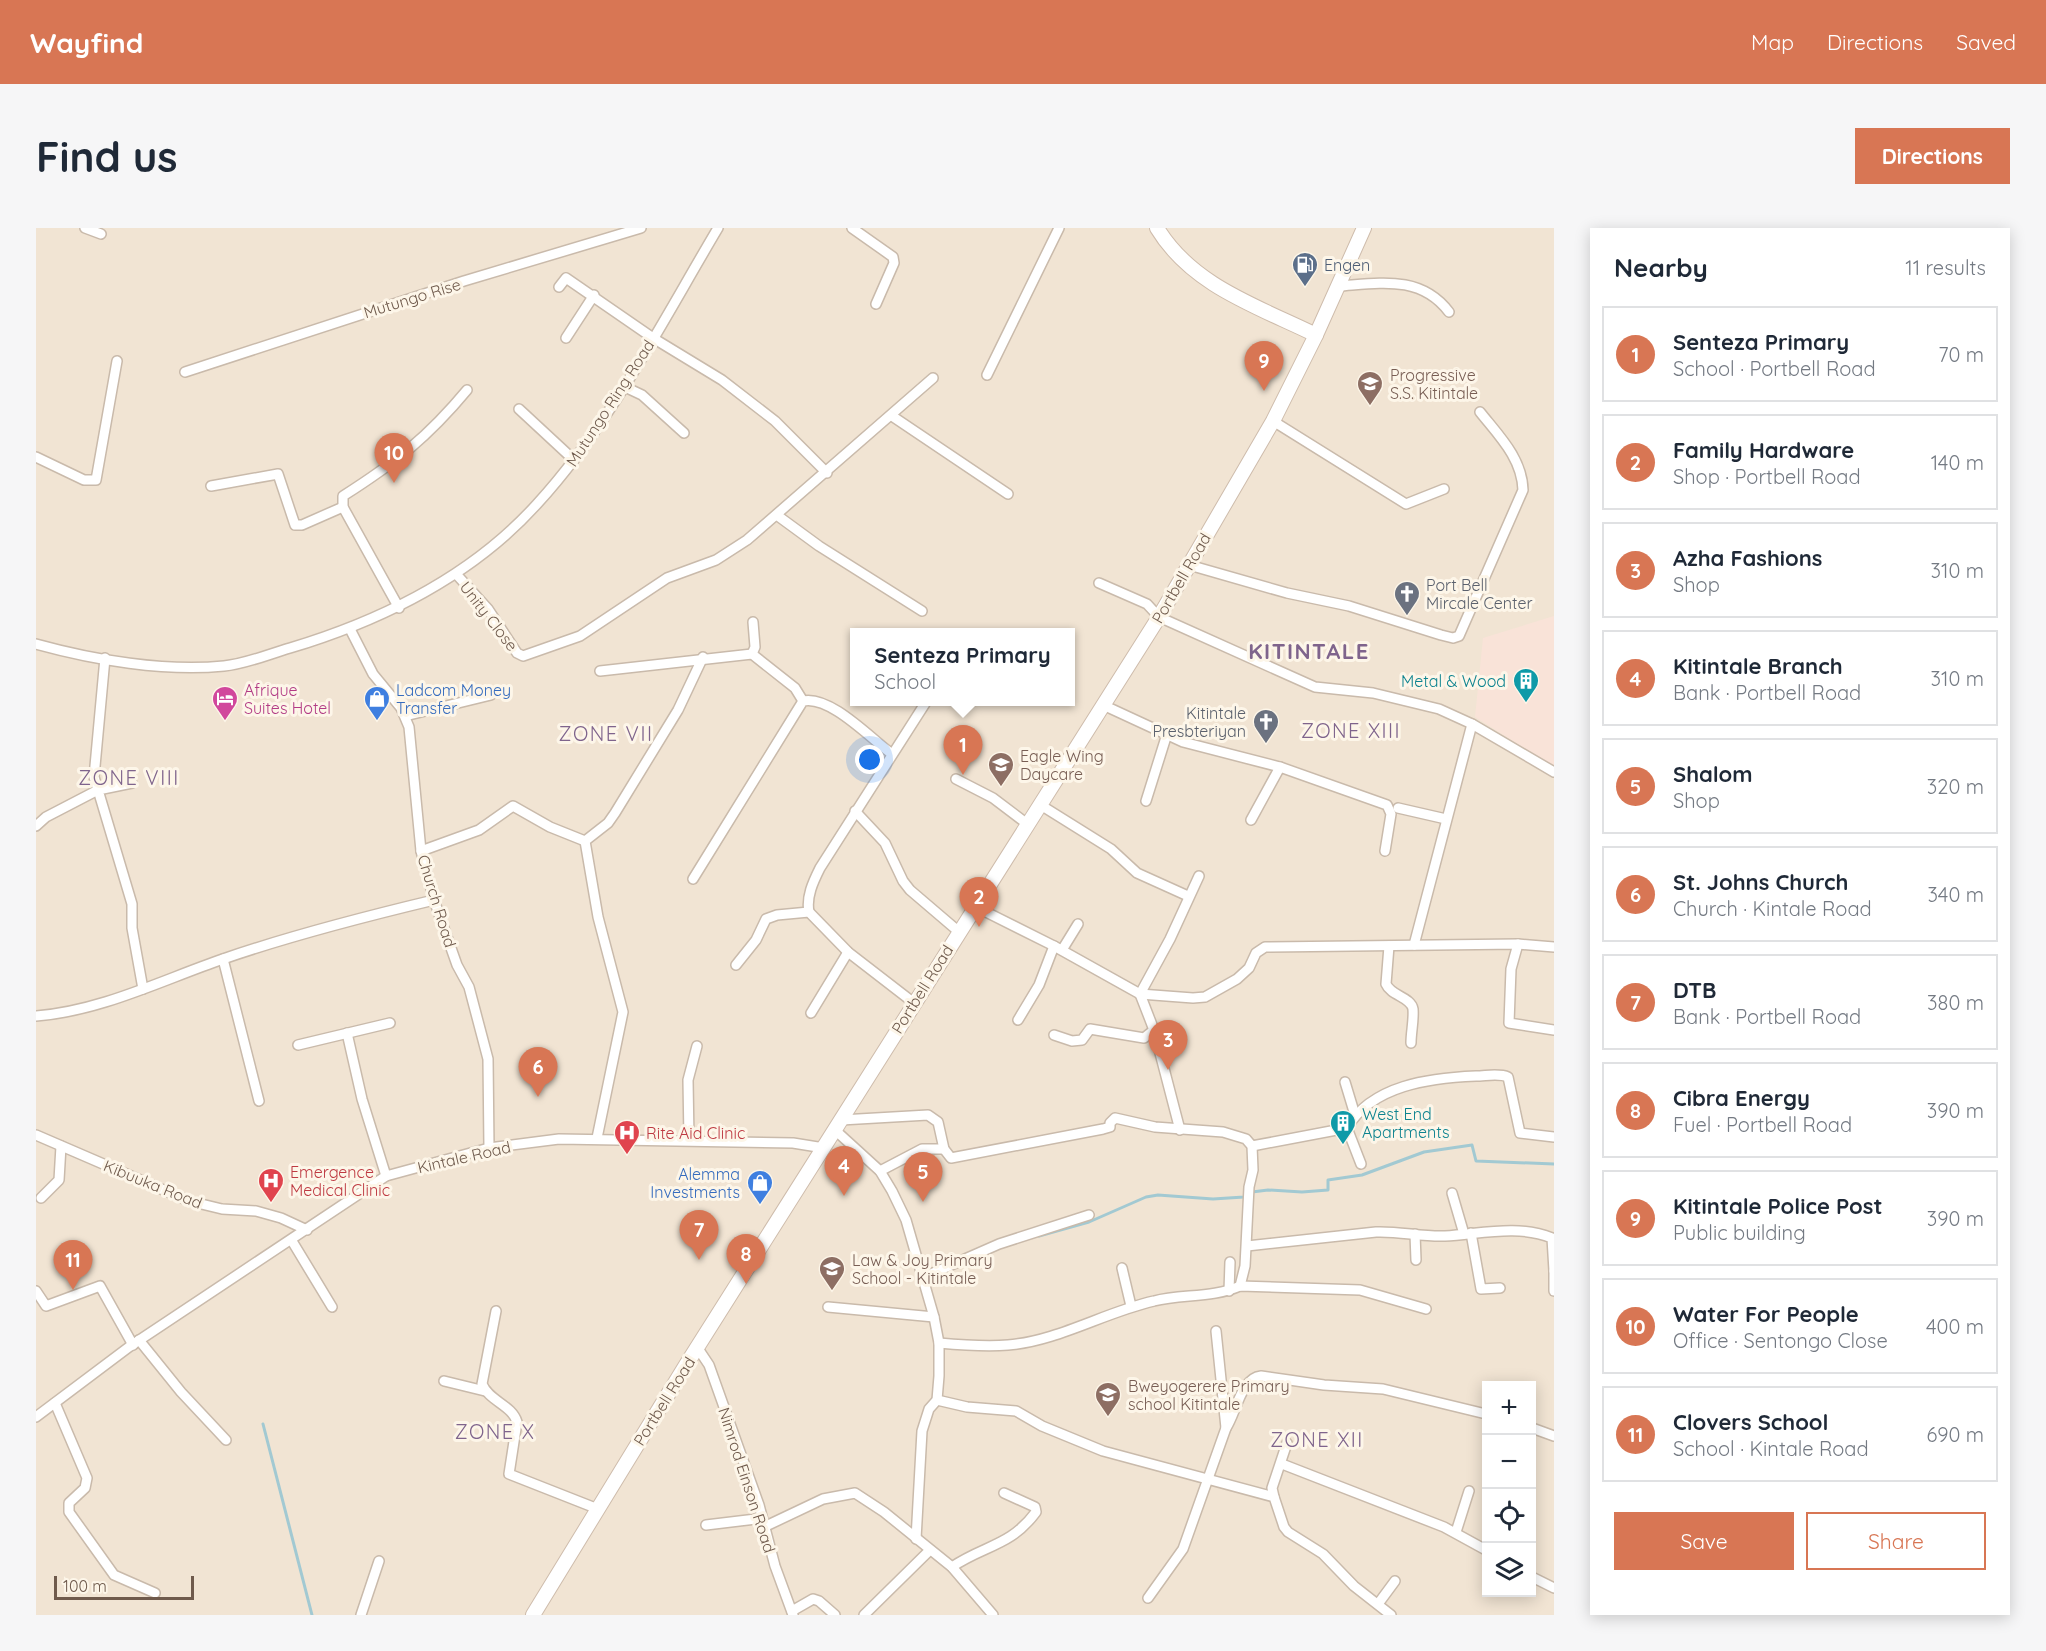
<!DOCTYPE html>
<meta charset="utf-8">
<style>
:root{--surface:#fff;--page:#f6f6f7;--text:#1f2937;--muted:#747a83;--line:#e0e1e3;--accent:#d87654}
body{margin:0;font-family:Quicksand,sans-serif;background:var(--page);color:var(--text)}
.controls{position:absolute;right:18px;bottom:18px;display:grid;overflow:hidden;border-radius:0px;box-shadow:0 3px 15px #0003}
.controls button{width:54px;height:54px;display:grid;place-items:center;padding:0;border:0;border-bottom:2px solid var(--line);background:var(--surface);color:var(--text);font:30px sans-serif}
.scale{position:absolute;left:18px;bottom:15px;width:140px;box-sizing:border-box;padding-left:6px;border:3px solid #6f5a4c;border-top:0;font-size:16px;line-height:21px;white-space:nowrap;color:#6f5a4c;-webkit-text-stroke:4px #fdf6e9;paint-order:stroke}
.you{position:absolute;left:834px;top:532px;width:21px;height:21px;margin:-15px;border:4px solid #fff;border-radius:50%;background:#1a73e8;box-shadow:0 0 0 9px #1a73e833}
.badge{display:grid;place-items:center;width:39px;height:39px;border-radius:50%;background:var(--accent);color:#fff;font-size:20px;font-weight:700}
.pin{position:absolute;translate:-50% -50px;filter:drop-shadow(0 2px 3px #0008)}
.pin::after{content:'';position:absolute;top:32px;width:21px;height:18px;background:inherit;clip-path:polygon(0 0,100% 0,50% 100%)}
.popup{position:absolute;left:814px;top:400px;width:225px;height:78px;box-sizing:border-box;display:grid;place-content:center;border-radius:0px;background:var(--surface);filter:drop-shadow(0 2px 4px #0005);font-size:20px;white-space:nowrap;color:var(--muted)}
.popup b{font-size:22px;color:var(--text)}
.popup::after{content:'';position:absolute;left:50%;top:100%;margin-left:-12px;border:12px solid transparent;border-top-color:var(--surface)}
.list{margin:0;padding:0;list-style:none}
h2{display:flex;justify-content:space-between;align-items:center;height:78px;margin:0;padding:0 24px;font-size:26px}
h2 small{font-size:20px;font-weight:400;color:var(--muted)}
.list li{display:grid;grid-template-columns:39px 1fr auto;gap:18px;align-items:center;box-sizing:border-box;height:96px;margin:0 12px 12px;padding:0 12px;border:2px solid var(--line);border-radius:0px}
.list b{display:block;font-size:22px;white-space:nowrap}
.list p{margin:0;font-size:20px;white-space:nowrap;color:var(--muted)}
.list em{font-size:20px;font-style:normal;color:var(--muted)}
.actions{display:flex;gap:12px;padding:18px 24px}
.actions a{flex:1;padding:14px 0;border:2px solid var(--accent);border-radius:0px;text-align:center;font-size:21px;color:var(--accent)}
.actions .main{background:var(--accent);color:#fff}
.icon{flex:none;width:33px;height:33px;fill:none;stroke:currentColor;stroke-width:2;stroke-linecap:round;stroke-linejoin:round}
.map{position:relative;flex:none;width:1518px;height:1387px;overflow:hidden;border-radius:0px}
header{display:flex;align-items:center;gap:36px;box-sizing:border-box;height:84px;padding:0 30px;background:var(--accent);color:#fff}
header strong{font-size:28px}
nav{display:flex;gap:33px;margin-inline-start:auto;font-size:21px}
.intro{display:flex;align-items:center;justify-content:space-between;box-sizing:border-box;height:144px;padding:0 36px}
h1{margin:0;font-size:42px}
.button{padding:15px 27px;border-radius:0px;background:var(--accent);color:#fff;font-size:21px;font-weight:700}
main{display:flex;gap:36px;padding:0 36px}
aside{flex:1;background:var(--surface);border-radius:0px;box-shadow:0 3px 15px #0003}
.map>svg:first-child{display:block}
.residential{fill:#f1e4d3;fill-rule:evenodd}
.commercial{fill:#f9e3d8}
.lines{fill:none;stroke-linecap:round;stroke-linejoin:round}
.stream{stroke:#a2c9d2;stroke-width:3}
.street-casing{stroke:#c9baab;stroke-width:12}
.secondary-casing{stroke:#cebcac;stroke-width:16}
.street{stroke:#fff;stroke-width:9}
.secondary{stroke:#fff;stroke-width:14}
.labels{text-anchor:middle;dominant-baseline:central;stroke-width:6;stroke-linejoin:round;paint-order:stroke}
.service-label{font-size:16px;fill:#4e5e75;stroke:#fdf6e9;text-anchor:start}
.street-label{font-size:16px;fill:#6f5a4c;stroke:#fdf6e9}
.education-label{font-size:16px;fill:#785e54;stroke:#fdf6e9;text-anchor:start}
.worship-label{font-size:16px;fill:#5b616d;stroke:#fdf6e9;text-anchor:start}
.culture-label{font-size:16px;fill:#0d838f;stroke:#fdf6e9;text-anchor:end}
.hotel-label{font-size:16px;fill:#b23c85;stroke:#fdf6e9;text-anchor:start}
.shop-label{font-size:16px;fill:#366cbe;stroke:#fdf6e9;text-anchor:start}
.health-label{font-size:16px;fill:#be3a42;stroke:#fdf6e9;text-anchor:start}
.quarter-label{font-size:20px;letter-spacing:1.5px;fill:#7f648c;stroke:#fdf6e9}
.district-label{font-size:22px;font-weight:bold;letter-spacing:1.5px;fill:#7f648c;stroke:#fdf6e9}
</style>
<header>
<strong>Wayfind</strong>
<nav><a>Map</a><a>Directions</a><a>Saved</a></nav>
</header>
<div class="intro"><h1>Find us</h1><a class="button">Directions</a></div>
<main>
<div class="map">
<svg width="1518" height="1387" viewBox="0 0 1518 1387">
<rect width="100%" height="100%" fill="#faf2e4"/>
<path class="residential" d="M0 0H1518V1387H0ZM819 404H1035V474H819ZM1450 1158H1496V1364H1450Z"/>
<polygon class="commercial" points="1518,388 1518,539 1439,489 1447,410"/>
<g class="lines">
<g class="stream">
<polyline points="1003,1008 1053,994 1110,969 1122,967 1177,971 1208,969 1216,964 1232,962 1266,964 1292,962 1292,952 1326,947 1388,924 1436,917 1440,933 1518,936"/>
<polyline points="930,1039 946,1028"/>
<polyline points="227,1196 276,1387"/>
</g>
<defs>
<g id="street">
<polyline points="49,0 65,6"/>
<polyline points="816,0 857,29 858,35 840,76"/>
<path d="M1303 58C1345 55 1385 47 1413 84"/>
<polyline points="523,59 530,50 617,110 686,152 739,193 791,245"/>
<polyline points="530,110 558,67"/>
<polyline points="149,144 428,53 605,0"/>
<polyline points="951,147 1023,0"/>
<polyline points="589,159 606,167 648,205"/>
<polyline points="483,181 538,232"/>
<polyline points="856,188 972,266"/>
<polyline points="1237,193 1370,276 1408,261"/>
<polyline points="0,229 48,252 60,252 81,133"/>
<polyline points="175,258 242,246 259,297 266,297 307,279"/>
<polyline points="742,288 783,318 886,383"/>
<path d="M1153 337 1251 365 1313 378 1405 407 1417 410 1423 408 1487 262C1486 230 1463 208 1444 184"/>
<polyline points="421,347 452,381 481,425 487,428 544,408 631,350 680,332 711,312 897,150"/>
<polyline points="1063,355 1111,376 1123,389 1279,459 1337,465 1403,481 1436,496 1518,544"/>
<path d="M363 380 307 279V268C359 235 392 209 431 162"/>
<polyline points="314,401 337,446 365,480 373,499 385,623 398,672 421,737 433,759 452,831 453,920"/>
<path d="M0 416C58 432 129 444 188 438 210 436 233 426 254 420 347 392 435 349 501 276 575 195 626 94 682 0"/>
<polyline points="716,426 719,419 717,394"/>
<polyline points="564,443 716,426 759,460 767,473"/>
<polyline points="1067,477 1147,514 1244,539 1351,577 1355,586 1349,623"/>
<polyline points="369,488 455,467"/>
<polyline points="920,551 957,570 990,595"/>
<polyline points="96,555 62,562 96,676 96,700 107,761"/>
<polyline points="1110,573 1131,506"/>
<polyline points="1003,576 1075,621 1101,645 1152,668"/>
<polyline points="1362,580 1410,591"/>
<polyline points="819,583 849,615 867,653 874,662 922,703"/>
<polyline points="1215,592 1244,539"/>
<polyline points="0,598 10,589 62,562 58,549 69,430"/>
<polyline points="385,623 443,602 477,578 514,599 549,613"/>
<path d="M657 651 767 473C794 467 834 510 856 526"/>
<polyline points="938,678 1018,718 1104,766 1157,770 1169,769 1201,751 1213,740 1220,725 1229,719 1482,716 1518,719"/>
<path d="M773 684C770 669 777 654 784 640L890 474"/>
<polyline points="1482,716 1475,741 1473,795 1518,802"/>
<polyline points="1378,717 1436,496"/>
<path d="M1353 718 1350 756C1355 768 1375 769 1377 781 1378 792 1375 804 1375 815"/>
<polyline points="1026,722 1042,696"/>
<polyline points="187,731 223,873"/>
<polyline points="700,737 720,712 730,691 741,687 773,684 812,724 878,775"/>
<polyline points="775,785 812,724"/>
<path d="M0 788C65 783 126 752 187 731 256 707 327 689 398 672"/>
<polyline points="982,792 1003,757 1018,718"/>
<polyline points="311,805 326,871 350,948"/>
<polyline points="1018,807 1036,813 1046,812 1054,801 1108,810 1118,802"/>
<polyline points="262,817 354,795"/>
<polyline points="1309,854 1319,887"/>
<polyline points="805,892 892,887 902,894 908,921 915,930 1067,901 1074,899 1074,895 1079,890 1119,899 1187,904 1210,911 1216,918 1217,942 1213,959 1209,1038 1204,1058"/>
<polyline points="1311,900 1325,936"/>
<polyline points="799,902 844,943 856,963 870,992 898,1089 903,1115 903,1148 901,1172 893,1181 886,1203 880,1311"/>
<polyline points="1144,902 1118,802 1104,766 1134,711 1163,648"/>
<polyline points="0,907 153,973 186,981 220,983 245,990 271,1002"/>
<polyline points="561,910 587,784 562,689 549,613 572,595 579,585 642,482 667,429"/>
<polyline points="653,912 652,852 661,818"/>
<path d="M1216 918 1311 900C1336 857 1394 850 1440 848 1450 848 1463 845 1472 849L1484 905 1518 909"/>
<polyline points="844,943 886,921 908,921"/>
<polyline points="1416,965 1428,1006"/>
<polyline points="5,970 23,952 25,918"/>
<polyline points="1435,1005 1445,1061 1464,1060"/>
<polyline points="1379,1006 1380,1032"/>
<polyline points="256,1013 296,1079"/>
<path d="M1211 1018 1340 1004C1363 1003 1386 1009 1409 1008 1445 1006 1481 996 1516 1010L1518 1043"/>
<polyline points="1086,1040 1095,1078"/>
<polyline points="1518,1043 1518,1063"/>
<polyline points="888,1049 963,1016 1053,987"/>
<polyline points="0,1063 10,1078 64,1058 97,1117"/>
<polyline points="1193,1063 1194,1034"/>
<polyline points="792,1079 898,1089"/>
<path d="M460 1083 446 1156C453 1173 476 1177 481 1194L473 1246 562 1281"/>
<polyline points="1180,1103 1190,1200"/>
<polyline points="103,1112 145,1164 190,1212"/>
<path d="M903 1115C925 1117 949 1119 972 1117 1022 1113 1069 1084 1118 1073 1146 1066 1177 1070 1204 1058L1324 1062 1390 1081"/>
<polyline points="661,1119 673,1137 723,1277 739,1338 757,1387"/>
<polyline points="408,1153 449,1163"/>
<polyline points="901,1172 931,1179 980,1183 1006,1198 1067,1223 1238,1269 1248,1299 1252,1304 1287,1326 1318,1358 1355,1387"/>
<polyline points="19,1175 51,1250 49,1260 33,1275 33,1284 78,1347 119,1365"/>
<polyline points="0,1189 93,1119 350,948 453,920 523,911 757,915 788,920"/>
<polyline points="1496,1200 1518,1208"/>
<polyline points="1246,1236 1408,1299 1450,1322"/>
<polyline points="1238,1269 1236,1260 1251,1215"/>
<polyline points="670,1297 720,1291 730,1298 787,1271 819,1265 848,1284 916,1339 957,1387"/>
<polyline points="1420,1304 1433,1263"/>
<path d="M916 1339C948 1317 974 1319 1000 1284L999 1279 968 1265"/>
<polyline points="1496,1349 1518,1360"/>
<path d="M1112 1370 1147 1321 1190 1200C1200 1185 1205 1150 1225 1148L1288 1157 1347 1161 1450 1186"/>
<polyline points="1342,1376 1359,1353"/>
<polyline points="756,1383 777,1371 783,1373 799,1387"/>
<polyline points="325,1387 343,1333"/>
<polyline points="828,1387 894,1322"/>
</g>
<g id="secondary">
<path d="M1121 0C1156 58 1223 79 1280 107"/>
<polyline points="497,1387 650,1137 1123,389 1237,193 1280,107 1328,0"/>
</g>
</defs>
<use href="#street" class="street-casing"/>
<use href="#secondary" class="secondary-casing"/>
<use href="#street" class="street"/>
<use href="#secondary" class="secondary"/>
</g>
<defs>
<symbol id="fuel-pin" viewBox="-11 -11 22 30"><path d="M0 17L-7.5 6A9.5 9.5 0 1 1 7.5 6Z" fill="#5c6f8a" stroke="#fdf6e9"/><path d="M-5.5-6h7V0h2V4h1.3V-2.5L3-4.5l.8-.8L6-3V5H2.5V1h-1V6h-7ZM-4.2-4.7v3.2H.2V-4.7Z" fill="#fff"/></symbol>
<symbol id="school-pin" viewBox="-11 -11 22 30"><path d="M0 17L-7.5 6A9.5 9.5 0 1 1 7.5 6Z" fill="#8d6e63" stroke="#fdf6e9"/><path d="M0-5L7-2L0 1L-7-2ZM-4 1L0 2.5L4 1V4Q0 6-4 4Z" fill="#fff"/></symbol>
<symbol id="church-pin" viewBox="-11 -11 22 30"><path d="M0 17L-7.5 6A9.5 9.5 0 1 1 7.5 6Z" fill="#6b7280" stroke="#fdf6e9"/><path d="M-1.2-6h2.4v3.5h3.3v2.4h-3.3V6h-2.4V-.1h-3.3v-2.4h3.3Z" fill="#fff"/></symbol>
<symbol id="building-pin" viewBox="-11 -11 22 30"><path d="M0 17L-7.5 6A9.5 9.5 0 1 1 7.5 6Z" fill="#0f9aa8" stroke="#fdf6e9"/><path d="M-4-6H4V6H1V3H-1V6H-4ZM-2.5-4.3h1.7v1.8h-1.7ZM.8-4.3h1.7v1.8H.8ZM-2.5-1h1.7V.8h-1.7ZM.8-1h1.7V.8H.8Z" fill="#fff"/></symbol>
<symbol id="hotel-pin" viewBox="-11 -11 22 30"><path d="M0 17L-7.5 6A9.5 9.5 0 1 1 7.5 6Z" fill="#d1479c" stroke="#fdf6e9"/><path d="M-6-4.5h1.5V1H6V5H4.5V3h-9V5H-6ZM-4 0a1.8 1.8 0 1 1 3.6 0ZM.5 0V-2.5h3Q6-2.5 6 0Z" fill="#fff"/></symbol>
<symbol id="shop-pin" viewBox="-11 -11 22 30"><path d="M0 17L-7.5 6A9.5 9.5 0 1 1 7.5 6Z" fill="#3f7fe0" stroke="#fdf6e9"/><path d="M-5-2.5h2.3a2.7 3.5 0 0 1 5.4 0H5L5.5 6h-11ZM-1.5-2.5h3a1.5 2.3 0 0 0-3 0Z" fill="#fff"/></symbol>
<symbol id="hospital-pin" viewBox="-11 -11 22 30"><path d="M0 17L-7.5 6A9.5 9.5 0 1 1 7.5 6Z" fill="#e0444e" stroke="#fdf6e9"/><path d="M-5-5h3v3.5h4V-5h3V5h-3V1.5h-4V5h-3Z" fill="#fff"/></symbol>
</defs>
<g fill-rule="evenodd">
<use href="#fuel-pin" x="1254" y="22" width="30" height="40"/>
<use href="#school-pin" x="1319" y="141" width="30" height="40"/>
<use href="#church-pin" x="1356" y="351" width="30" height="40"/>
<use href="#building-pin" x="1475" y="438" width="30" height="40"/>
<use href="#hotel-pin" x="174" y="456" width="30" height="40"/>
<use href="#shop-pin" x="326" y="456" width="30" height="40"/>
<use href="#church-pin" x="1215" y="479" width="30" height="40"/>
<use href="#school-pin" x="950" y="522" width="30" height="40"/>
<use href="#building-pin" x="1292" y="880" width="30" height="40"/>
<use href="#hospital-pin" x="576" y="890" width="30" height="40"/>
<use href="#hospital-pin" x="220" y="938" width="30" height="40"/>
<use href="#shop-pin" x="709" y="940" width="30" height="40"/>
<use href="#school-pin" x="781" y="1026" width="30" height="40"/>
<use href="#school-pin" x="1057" y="1152" width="30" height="40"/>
</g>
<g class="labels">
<g class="service-label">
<text x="1288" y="37">Engen</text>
</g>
<g class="street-label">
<text transform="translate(376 70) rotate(-17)">Mutungo Rise</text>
<text transform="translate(574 175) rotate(-57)">Mutungo Ring Road</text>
<text transform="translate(1145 350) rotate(-60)">Portbell Road</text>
<text transform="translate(453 388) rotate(52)">Unity Close</text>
<text transform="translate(401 673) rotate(73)">Church Road</text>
<text transform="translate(886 761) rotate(-58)">Portbell Road</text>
<text transform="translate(428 929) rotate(-13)">Kintale Road</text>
<text transform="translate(117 956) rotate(22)">Kibuuka Road</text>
<text transform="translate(628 1173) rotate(-58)">Portbell Road</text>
<text transform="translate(711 1252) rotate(72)">Nimrod Einson Road</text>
</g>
<g class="education-label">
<text x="1354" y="147">Progressive<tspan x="1354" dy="18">S.S. Kitintale</tspan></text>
<text x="984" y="528">Eagle Wing<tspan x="984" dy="18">Daycare</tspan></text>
<text x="816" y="1032">Law &amp; Joy Primary<tspan x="816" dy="18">School - Kitintale</tspan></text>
<text x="1092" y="1158">Bweyogerere Primary<tspan x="1092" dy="18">school Kitintale</tspan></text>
</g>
<g class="worship-label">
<text x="1390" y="357">Port Bell<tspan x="1390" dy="18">Mircale Center</tspan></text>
<text x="1210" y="485" text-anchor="end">Kitintale<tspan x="1210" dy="18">Presbteriyan</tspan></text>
</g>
<g class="culture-label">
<text x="1470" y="453">Metal &amp; Wood</text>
<text x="1326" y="886" text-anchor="start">West End<tspan x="1326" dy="18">Apartments</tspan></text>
</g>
<g class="hotel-label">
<text x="208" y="462">Afrique<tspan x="208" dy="18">Suites Hotel</tspan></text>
</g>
<g class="shop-label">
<text x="360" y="462">Ladcom Money<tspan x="360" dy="18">Transfer</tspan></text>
<text x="704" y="946" text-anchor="end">Alemma<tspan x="704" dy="18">Investments</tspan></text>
</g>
<g class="health-label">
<text x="610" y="905">Rite Aid Clinic</text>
<text x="254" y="944">Emergence<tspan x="254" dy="18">Medical Clinic</tspan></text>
</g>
<g class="quarter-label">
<text x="1315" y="502">ZONE XIII</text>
<text x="570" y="505">ZONE VII</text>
<text x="93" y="549">ZONE VIII</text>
<text x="459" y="1203">ZONE X</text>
<text x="1281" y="1211">ZONE XII</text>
</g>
<g class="district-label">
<text x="1273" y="423">KITINTALE</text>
</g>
</g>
</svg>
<div class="controls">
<button>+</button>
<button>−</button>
<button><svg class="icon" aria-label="locate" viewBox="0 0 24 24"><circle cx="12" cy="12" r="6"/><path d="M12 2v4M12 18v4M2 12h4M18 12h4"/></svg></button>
<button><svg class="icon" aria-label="layers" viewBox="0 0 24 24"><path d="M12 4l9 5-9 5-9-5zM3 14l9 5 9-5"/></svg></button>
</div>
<div class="scale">100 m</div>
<div class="you"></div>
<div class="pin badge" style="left:927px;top:547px">1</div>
<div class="popup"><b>Senteza Primary</b>School</div>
<div class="pin badge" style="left:943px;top:699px">2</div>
<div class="pin badge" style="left:1132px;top:842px">3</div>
<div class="pin badge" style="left:808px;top:968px">4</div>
<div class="pin badge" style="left:887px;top:974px">5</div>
<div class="pin badge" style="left:502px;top:869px">6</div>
<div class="pin badge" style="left:663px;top:1032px">7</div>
<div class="pin badge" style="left:710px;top:1056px">8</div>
<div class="pin badge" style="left:1228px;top:163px">9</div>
<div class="pin badge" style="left:358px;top:255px">10</div>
<div class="pin badge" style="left:37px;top:1062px">11</div>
</div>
<aside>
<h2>Nearby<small>11 results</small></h2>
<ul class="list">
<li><span class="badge">1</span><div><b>Senteza Primary</b><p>School · Portbell Road</p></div><em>70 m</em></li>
<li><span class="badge">2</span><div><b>Family Hardware</b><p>Shop · Portbell Road</p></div><em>140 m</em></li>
<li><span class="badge">3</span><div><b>Azha Fashions</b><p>Shop</p></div><em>310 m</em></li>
<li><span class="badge">4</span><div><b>Kitintale Branch</b><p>Bank · Portbell Road</p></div><em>310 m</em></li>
<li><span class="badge">5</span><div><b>Shalom</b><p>Shop</p></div><em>320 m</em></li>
<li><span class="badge">6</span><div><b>St. Johns Church</b><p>Church · Kintale Road</p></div><em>340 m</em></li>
<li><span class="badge">7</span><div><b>DTB</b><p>Bank · Portbell Road</p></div><em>380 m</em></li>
<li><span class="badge">8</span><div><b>Cibra Energy</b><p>Fuel · Portbell Road</p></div><em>390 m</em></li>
<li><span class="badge">9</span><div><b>Kitintale Police Post</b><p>Public building</p></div><em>390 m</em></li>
<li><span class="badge">10</span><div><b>Water For People</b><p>Office · Sentongo Close</p></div><em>400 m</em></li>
<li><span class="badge">11</span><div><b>Clovers School</b><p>School · Kintale Road</p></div><em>690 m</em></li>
</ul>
<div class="actions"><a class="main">Save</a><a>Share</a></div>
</aside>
</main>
